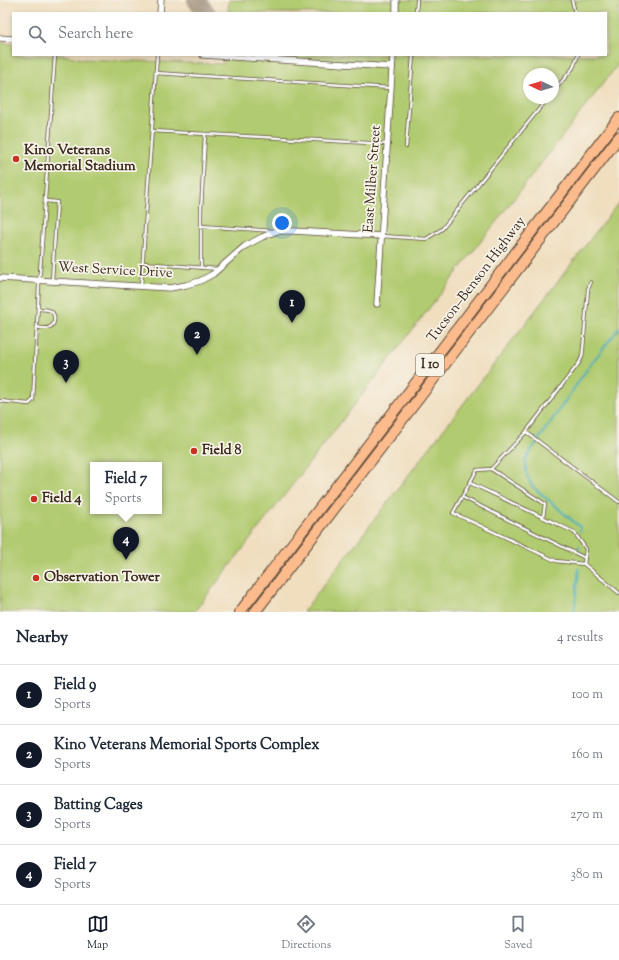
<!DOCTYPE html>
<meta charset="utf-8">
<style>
:root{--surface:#fff;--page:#f2f2f3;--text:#1f2937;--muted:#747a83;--line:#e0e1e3;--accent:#111827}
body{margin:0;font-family:"Sorts Mill Goudy",serif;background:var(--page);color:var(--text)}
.compass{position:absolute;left:523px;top:68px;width:36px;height:36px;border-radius:50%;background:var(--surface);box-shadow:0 2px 6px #0003;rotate:274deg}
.you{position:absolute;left:282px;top:223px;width:14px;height:14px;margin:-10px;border:3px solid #fff;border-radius:50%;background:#1a73e8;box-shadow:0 0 0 6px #1a73e833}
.badge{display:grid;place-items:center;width:26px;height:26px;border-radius:50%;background:var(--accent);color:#fff;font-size:13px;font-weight:700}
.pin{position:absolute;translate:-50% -33px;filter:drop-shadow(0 1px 2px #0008)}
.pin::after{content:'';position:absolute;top:21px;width:14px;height:12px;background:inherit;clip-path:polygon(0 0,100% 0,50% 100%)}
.popup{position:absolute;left:90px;top:462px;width:72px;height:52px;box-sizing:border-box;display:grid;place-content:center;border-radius:0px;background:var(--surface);filter:drop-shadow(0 1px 3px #0005);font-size:13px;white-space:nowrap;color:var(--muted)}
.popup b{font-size:15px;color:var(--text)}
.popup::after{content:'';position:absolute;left:50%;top:100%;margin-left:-8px;border:8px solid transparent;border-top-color:var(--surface)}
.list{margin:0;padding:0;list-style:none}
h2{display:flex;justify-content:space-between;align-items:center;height:52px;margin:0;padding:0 16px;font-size:17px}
h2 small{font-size:13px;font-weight:400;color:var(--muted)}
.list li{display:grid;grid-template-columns:26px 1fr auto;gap:12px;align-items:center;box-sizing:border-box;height:60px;padding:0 16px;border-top:1px solid var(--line)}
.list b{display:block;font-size:15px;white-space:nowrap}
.list p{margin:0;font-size:13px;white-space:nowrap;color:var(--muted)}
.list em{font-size:13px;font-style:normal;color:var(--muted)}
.icon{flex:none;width:22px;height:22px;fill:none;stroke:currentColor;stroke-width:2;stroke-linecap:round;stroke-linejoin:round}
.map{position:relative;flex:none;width:619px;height:612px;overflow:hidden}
.search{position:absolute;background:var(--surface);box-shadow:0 2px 6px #0003;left:12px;right:12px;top:12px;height:44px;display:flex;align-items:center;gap:10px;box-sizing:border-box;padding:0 14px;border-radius:0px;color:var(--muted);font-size:15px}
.sheet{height:292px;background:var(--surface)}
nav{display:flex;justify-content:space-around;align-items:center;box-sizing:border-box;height:56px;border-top:1px solid var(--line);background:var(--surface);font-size:11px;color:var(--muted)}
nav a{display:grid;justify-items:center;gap:2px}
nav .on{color:var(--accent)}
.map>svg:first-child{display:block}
.green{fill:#b1cb70;stroke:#767a47;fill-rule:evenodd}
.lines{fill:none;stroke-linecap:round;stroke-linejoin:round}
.stream{stroke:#3facbd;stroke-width:2}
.taxiway{stroke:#96846e;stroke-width:18}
.service-casing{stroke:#564536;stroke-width:4}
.minor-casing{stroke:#564536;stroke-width:7}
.motorway-casing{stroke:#564536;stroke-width:12}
.service{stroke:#fff;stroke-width:2.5}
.minor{stroke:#fff;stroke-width:5.5}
.motorway{stroke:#fbbb8c;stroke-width:10}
.poi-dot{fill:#c8321e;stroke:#f7f3e8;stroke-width:1.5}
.labels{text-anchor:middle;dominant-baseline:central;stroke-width:3.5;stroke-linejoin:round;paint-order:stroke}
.shield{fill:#f7f3e8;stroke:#73665b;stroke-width:1}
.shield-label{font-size:13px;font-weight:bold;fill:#3b2a1e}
.poi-label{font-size:14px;font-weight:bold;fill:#3b2a1e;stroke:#f7f3e8;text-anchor:start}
.street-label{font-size:14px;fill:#3b2a1e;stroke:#f7f3e8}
</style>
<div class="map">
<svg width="619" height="612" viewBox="0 0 619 612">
<rect width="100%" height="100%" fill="#f7f3e8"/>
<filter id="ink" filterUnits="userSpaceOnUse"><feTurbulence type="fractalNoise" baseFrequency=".025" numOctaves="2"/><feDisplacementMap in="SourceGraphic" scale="8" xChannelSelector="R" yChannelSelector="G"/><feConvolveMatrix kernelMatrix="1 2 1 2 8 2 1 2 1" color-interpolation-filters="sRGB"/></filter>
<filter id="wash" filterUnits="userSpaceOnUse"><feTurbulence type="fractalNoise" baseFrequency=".012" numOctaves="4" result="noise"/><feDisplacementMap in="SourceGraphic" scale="16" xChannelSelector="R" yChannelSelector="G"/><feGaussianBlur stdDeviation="0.9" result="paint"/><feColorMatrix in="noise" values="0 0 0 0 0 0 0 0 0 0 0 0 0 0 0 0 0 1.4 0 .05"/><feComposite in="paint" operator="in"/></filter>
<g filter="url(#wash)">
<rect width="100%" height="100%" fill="#f0debf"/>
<g class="green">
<path d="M229 0H619V63L194 612H0V43L13 44V55H64L83 59 223 64 224 55H606V13H228ZM529 74H553V98H529ZM93 465H159V511H93Z"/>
<polygon points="619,202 619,612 303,612"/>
</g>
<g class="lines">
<g class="stream">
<polyline points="580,531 580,527 532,486 527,476 525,461 532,449 588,368 619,328"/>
<polyline points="579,549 579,547"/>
<polyline points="574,612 579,569"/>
</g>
<polyline class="taxiway" points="196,0 207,13"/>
</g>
</g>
<g filter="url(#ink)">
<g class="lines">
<defs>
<g id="service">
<polyline points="572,0 575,13"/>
<polyline points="416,13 417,0"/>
<polyline points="156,73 391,88"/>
<polyline points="553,92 573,68 578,55"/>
<polyline points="152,131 387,144"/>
<polyline points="406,147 413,55"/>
<polyline points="45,201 57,202 52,280"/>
<polyline points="201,226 274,231"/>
<polyline points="382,236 426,239 442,229 548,98"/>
<polyline points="143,263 218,269"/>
<polyline points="201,268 201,211 205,134"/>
<polyline points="591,282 588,289 583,349 582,357 579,363 526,432 619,502"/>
<polyline points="141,286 157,55"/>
<path d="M37 327C40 328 46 329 50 327 55 325 56 315 51 311 47 309 42 309 38 309"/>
<polyline points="0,401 29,404 33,400 39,286 55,55"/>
<polyline points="526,432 491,469 477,470 453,513 556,561 584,564 619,593"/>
<polyline points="491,469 545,504 543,517"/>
<polyline points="470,483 574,532 586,549 584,564"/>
<polyline points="462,497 585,558"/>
</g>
<g id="minor">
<polyline points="160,13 161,0"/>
<polyline points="396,13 396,0"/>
<polyline points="0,38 13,39"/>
<polyline points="203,55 392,67"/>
<polyline points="0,278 170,288 186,285 200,281 213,274 245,246 262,237 277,231 293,231 381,236"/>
<polyline points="377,304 393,55"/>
</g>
<g id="motorway">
<polyline points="240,612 619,118"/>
<polyline points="255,612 619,137"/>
</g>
</defs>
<use href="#service" class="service-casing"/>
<use href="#minor" class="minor-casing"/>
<use href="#motorway" class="motorway-casing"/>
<use href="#service" class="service"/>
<use href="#minor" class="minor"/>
<use href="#motorway" class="motorway"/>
</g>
</g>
<g class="poi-dot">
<circle cx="16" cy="159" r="4"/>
<circle cx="194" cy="451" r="4"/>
<circle cx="34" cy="499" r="4"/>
<circle cx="36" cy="578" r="4"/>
</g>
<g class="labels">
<rect class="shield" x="416" y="354" width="28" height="22" rx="3"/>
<g class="shield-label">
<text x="430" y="365">I 10</text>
</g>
<g class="poi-label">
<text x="24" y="151">Kino Veterans<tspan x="24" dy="16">Memorial Stadium</tspan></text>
<text x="202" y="451">Field 8</text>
<text x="42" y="499">Field 4</text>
<text x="44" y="578">Observation Tower</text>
</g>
<g class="street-label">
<text transform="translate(373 179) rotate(-86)">East Milber Street</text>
<text transform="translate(115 271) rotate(3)">West Service Drive</text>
<text transform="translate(477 280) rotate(-53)">Tucson–Benson Highway</text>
</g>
</g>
</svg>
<svg class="compass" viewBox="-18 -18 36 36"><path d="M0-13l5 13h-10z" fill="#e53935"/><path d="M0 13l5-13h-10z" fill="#747a83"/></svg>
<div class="you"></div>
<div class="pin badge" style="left:292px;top:323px">1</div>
<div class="pin badge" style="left:197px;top:355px">2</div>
<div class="pin badge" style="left:66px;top:383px">3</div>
<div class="pin badge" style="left:126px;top:560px">4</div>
<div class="popup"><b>Field 7</b>Sports</div>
<div class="search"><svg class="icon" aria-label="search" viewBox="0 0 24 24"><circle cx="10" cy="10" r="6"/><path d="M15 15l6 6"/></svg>Search here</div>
</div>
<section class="sheet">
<h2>Nearby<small>4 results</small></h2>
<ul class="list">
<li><span class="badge">1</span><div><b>Field 9</b><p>Sports</p></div><em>100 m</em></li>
<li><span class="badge">2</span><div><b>Kino Veterans Memorial Sports Complex</b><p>Sports</p></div><em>160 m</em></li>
<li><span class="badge">3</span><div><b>Batting Cages</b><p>Sports</p></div><em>270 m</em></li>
<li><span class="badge">4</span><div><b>Field 7</b><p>Sports</p></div><em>380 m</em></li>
</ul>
</section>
<nav>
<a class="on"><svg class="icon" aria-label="map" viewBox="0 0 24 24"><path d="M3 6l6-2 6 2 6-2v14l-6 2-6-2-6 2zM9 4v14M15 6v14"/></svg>Map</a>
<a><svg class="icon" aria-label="directions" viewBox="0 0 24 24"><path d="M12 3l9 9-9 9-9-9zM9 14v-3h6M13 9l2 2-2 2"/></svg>Directions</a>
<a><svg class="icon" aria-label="saved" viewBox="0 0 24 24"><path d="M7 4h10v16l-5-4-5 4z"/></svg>Saved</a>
</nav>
